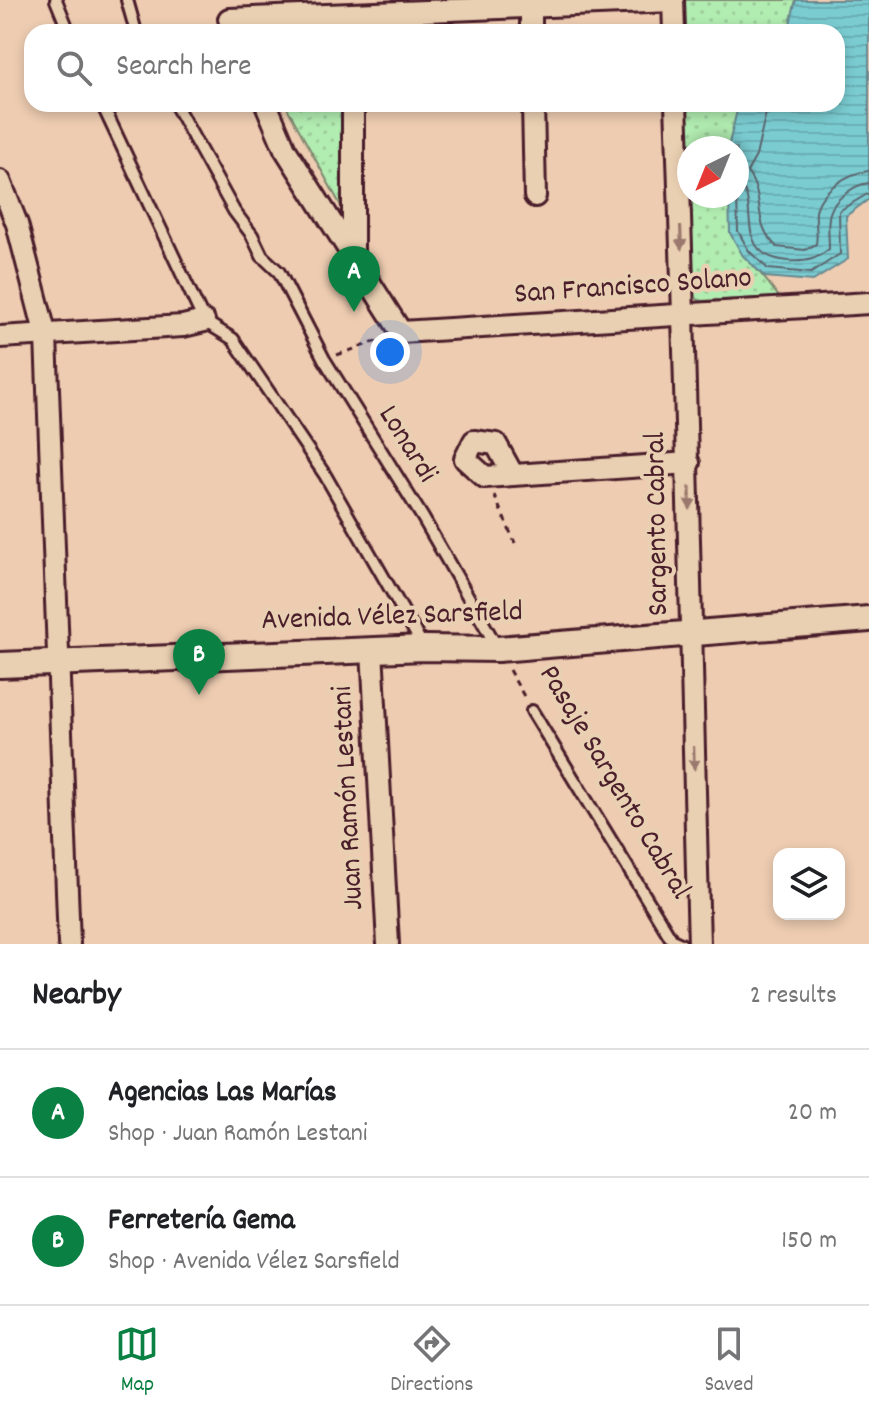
<!DOCTYPE html>
<meta charset="utf-8">
<style>
:root{--surface:#fff;--page:#f6f6f6;--text:#202124;--muted:#757577;--line:#e0e0e0;--accent:#0b8043}
body{margin:0;font-family:Dekko,sans-serif;background:var(--page);color:var(--text)}
.controls{position:absolute;right:24px;bottom:24px;display:grid;overflow:hidden;border-radius:16px;box-shadow:0 4px 12px #0003}
.controls button{width:72px;height:72px;display:grid;place-items:center;padding:0;border:0;border-bottom:2px solid var(--line);background:var(--surface);color:var(--text);font:40px sans-serif}
.compass{position:absolute;left:677px;top:136px;width:72px;height:72px;border-radius:50%;background:var(--surface);box-shadow:0 4px 12px #0003;rotate:223deg}
.you{position:absolute;left:390px;top:352px;width:28px;height:28px;margin:-20px;border:6px solid #fff;border-radius:50%;background:#1a73e8;box-shadow:0 0 0 12px #1a73e833}
.badge{display:grid;place-items:center;width:52px;height:52px;border-radius:50%;background:var(--accent);color:#fff;font-size:26px;font-weight:700}
.pin{position:absolute;translate:-50% -66px;filter:drop-shadow(0 2px 4px #0008)}
.pin::after{content:'';position:absolute;top:42px;width:28px;height:24px;background:inherit;clip-path:polygon(0 0,100% 0,50% 100%)}
.list{margin:0;padding:0;list-style:none}
h2{display:flex;justify-content:space-between;align-items:center;height:104px;margin:0;padding:0 32px;font-size:34px}
h2 small{font-size:26px;font-weight:400;color:var(--muted)}
.list li{display:grid;grid-template-columns:52px 1fr auto;gap:24px;align-items:center;box-sizing:border-box;height:128px;padding:0 32px;border-top:2px solid var(--line)}
.list b{display:block;font-size:30px;white-space:nowrap}
.list p{margin:0;font-size:26px;white-space:nowrap;color:var(--muted)}
.list em{font-size:26px;font-style:normal;color:var(--muted)}
.icon{flex:none;width:44px;height:44px;fill:none;stroke:currentColor;stroke-width:2;stroke-linecap:round;stroke-linejoin:round}
.map{position:relative;flex:none;width:869px;height:944px;overflow:hidden}
.search{position:absolute;background:var(--surface);box-shadow:0 4px 12px #0003;left:24px;right:24px;top:24px;height:88px;display:flex;align-items:center;gap:20px;box-sizing:border-box;padding:0 28px;border-radius:24px;color:var(--muted);font-size:30px}
.sheet{height:360px;background:var(--surface)}
nav{display:flex;justify-content:space-around;align-items:center;box-sizing:border-box;height:112px;border-top:2px solid var(--line);background:var(--surface);font-size:22px;color:var(--muted)}
nav a{display:grid;justify-items:center;gap:4px}
nav .on{color:var(--accent)}
.map>svg:first-child{display:block}
.park{fill:url(#park-dots);stroke:#7e866e;stroke-width:2}
.water{fill:url(#water-rules);stroke:#67878f;stroke-width:2}
.lines{fill:none;stroke-linecap:round;stroke-linejoin:round}
.shore{stroke:#5d646d;stroke-width:2}
.service-casing{stroke:#4a1f2b;stroke-width:16}
.minor-casing{stroke:#4a1f2b;stroke-width:26}
.tertiary-casing{stroke:#4a1f2b;stroke-width:30}
.path{stroke:#4a1f2b;stroke-width:3;stroke-dasharray:6 6;stroke-linecap:butt}
.service{stroke:#ead0b2;stroke-width:10}
.minor{stroke:#ead0b2;stroke-width:20}
.tertiary{stroke:#ead0b2;stroke-width:24}
.oneway{fill:#9a786e}
.labels{text-anchor:middle;dominant-baseline:central;stroke-width:8;stroke-linejoin:round;paint-order:stroke}
.street-label{font-size:30px;fill:#4a1f2b;stroke:#ead0b2}
</style>
<div class="map">
<svg width="869" height="944" viewBox="0 0 869 944">
<defs>
<pattern id="park-dots" width="8" height="8" patternUnits="userSpaceOnUse" patternTransform="scale(2)"><rect width="8" height="8" fill="#b1ecb1"/><path d="M2 2h.1M6 6h.1" fill="none" stroke="#9aca98" stroke-width="1.8" stroke-linecap="round"/></pattern>
<pattern id="water-rules" width="6" height="5" patternUnits="userSpaceOnUse" patternTransform="scale(2)"><rect width="6" height="5" fill="#7accd1"/><path d="M0 2.5h6" fill="none" stroke="#6bafb4"/></pattern>
</defs>
<rect width="100%" height="100%" fill="#edccb1"/>
<filter id="ink" filterUnits="userSpaceOnUse"><feTurbulence type="fractalNoise" baseFrequency=".0125" numOctaves="2"/><feDisplacementMap in="SourceGraphic" scale="16" xChannelSelector="R" yChannelSelector="G"/><feConvolveMatrix kernelMatrix="1 2 1 2 8 2 1 2 1" color-interpolation-filters="sRGB"/></filter>
<g filter="url(#ink)">
<g class="park">
<polygon points="679,0 796,0 788,32 680,32"/>
<polygon points="285,104 343,104 341,206"/>
<path d="M683 104H740L728 148H689V196H729C731 259 747 251 779 297L700 301 690 294Z"/>
</g>
<polygon class="water" points="796,0 869,0 869,199 846,216 848,259 813,281 765,277 743,256 730,233 729,196 737,196 737,148 728,148 738,106 837,104 837,32 788,32"/>
<g class="lines">
<g class="shore">
<path d="M768 104 756 156 747 172C767 199 751 223 777 247L805 250 816 244C818 234 815 223 816 212 819 191 849 172 869 171"/>
<path d="M737 181C763 201 729 256 789 261 807 262 815 260 829 249 829 225 823 210 845 194 853 188 859 184 869 183"/>
<polyline points="737,196 738,231 749,251 768,269 811,273 840,254 839,211 869,193"/>
</g>
<defs>
<g id="service">
<polyline points="56,0 69,32"/>
<polyline points="127,0 136,32"/>
<polyline points="102,104 204,321 233,339 325,475 423,646"/>
<polyline points="175,104 234,211 252,235 262,256 279,272 324,359 423,518 497,647"/>
<polyline points="532,711 672,940 681,944"/>
</g>
<g id="minor">
<polyline points="673,0 674,32"/>
<polyline points="531,6 531,32"/>
<polyline points="229,19 673,1"/>
<polyline points="266,104 285,149 401,332 869,303"/>
<polyline points="533,104 535,196"/>
<path d="M676 104C687 384 691 664 699 944"/>
<polyline points="0,181 17,224 46,336 69,944"/>
<polyline points="353,254 353,104"/>
<polyline points="0,337 183,326 204,321"/>
<polyline points="513,475 496,444 474,441 465,459 485,477 689,463"/>
<polyline points="372,650 388,944"/>
</g>
<polyline id="tertiary" points="0,665 424,648 498,649 869,619"/>
</defs>
<use href="#service" class="service-casing"/>
<use href="#minor" class="minor-casing"/>
<use href="#tertiary" class="tertiary-casing"/>
<g class="path">
<polyline points="198,32 212,29"/>
<polyline points="337,355 383,339"/>
<polyline points="494,495 515,543"/>
<polyline points="509,670 525,698"/>
</g>
<use href="#service" class="service"/>
<use href="#minor" class="minor"/>
<use href="#tertiary" class="tertiary"/>
</g>
<defs><path id="oneway-solid" d="M-6-.8H1V-3.2L6.5 0L1 3.2V.8H-6Z" transform="scale(2)"/></defs>
<g class="oneway">
<use href="#oneway-solid" transform="translate(681 238) rotate(88)"/>
<use href="#oneway-solid" transform="translate(690 498) rotate(90)"/>
<use href="#oneway-solid" transform="translate(694 758) rotate(88)"/>
</g>
</g>
<g class="labels">
<g class="street-label">
<text transform="translate(633 288) rotate(-4)">San Francisco Solano</text>
<text transform="translate(406 445) rotate(58)">Lonardi</text>
<text transform="translate(659 524) rotate(-91)">Sargento Cabral</text>
<text transform="translate(392 618) rotate(-2)">Avenida Vélez Sarsfield</text>
<text transform="translate(613 783) rotate(59)">Pasaje Sargento Cabral</text>
<text transform="translate(350 798) rotate(-93)">Juan Ramón Lestani</text>
</g>
</g>
</svg>
<div class="controls">
<button><svg class="icon" aria-label="layers" viewBox="0 0 24 24"><path d="M12 4l9 5-9 5-9-5zM3 14l9 5 9-5"/></svg></button>
</div>
<svg class="compass" viewBox="-18 -18 36 36"><path d="M0-13l5 13h-10z" fill="#e53935"/><path d="M0 13l5-13h-10z" fill="#757577"/></svg>
<div class="you"></div>
<div class="pin badge" style="left:354px;top:312px">A</div>
<div class="pin badge" style="left:199px;top:695px">B</div>
<div class="search"><svg class="icon" aria-label="search" viewBox="0 0 24 24"><circle cx="10" cy="10" r="6"/><path d="M15 15l6 6"/></svg>Search here</div>
</div>
<section class="sheet">
<h2>Nearby<small>2 results</small></h2>
<ul class="list">
<li><span class="badge">A</span><div><b>Agencias Las Marías</b><p>Shop · Juan Ramón Lestani</p></div><em>20 m</em></li>
<li><span class="badge">B</span><div><b>Ferretería Gema</b><p>Shop · Avenida Vélez Sarsfield</p></div><em>150 m</em></li>
</ul>
</section>
<nav>
<a class="on"><svg class="icon" aria-label="map" viewBox="0 0 24 24"><path d="M3 6l6-2 6 2 6-2v14l-6 2-6-2-6 2zM9 4v14M15 6v14"/></svg>Map</a>
<a><svg class="icon" aria-label="directions" viewBox="0 0 24 24"><path d="M12 3l9 9-9 9-9-9zM9 14v-3h6M13 9l2 2-2 2"/></svg>Directions</a>
<a><svg class="icon" aria-label="saved" viewBox="0 0 24 24"><path d="M7 4h10v16l-5-4-5 4z"/></svg>Saved</a>
</nav>
